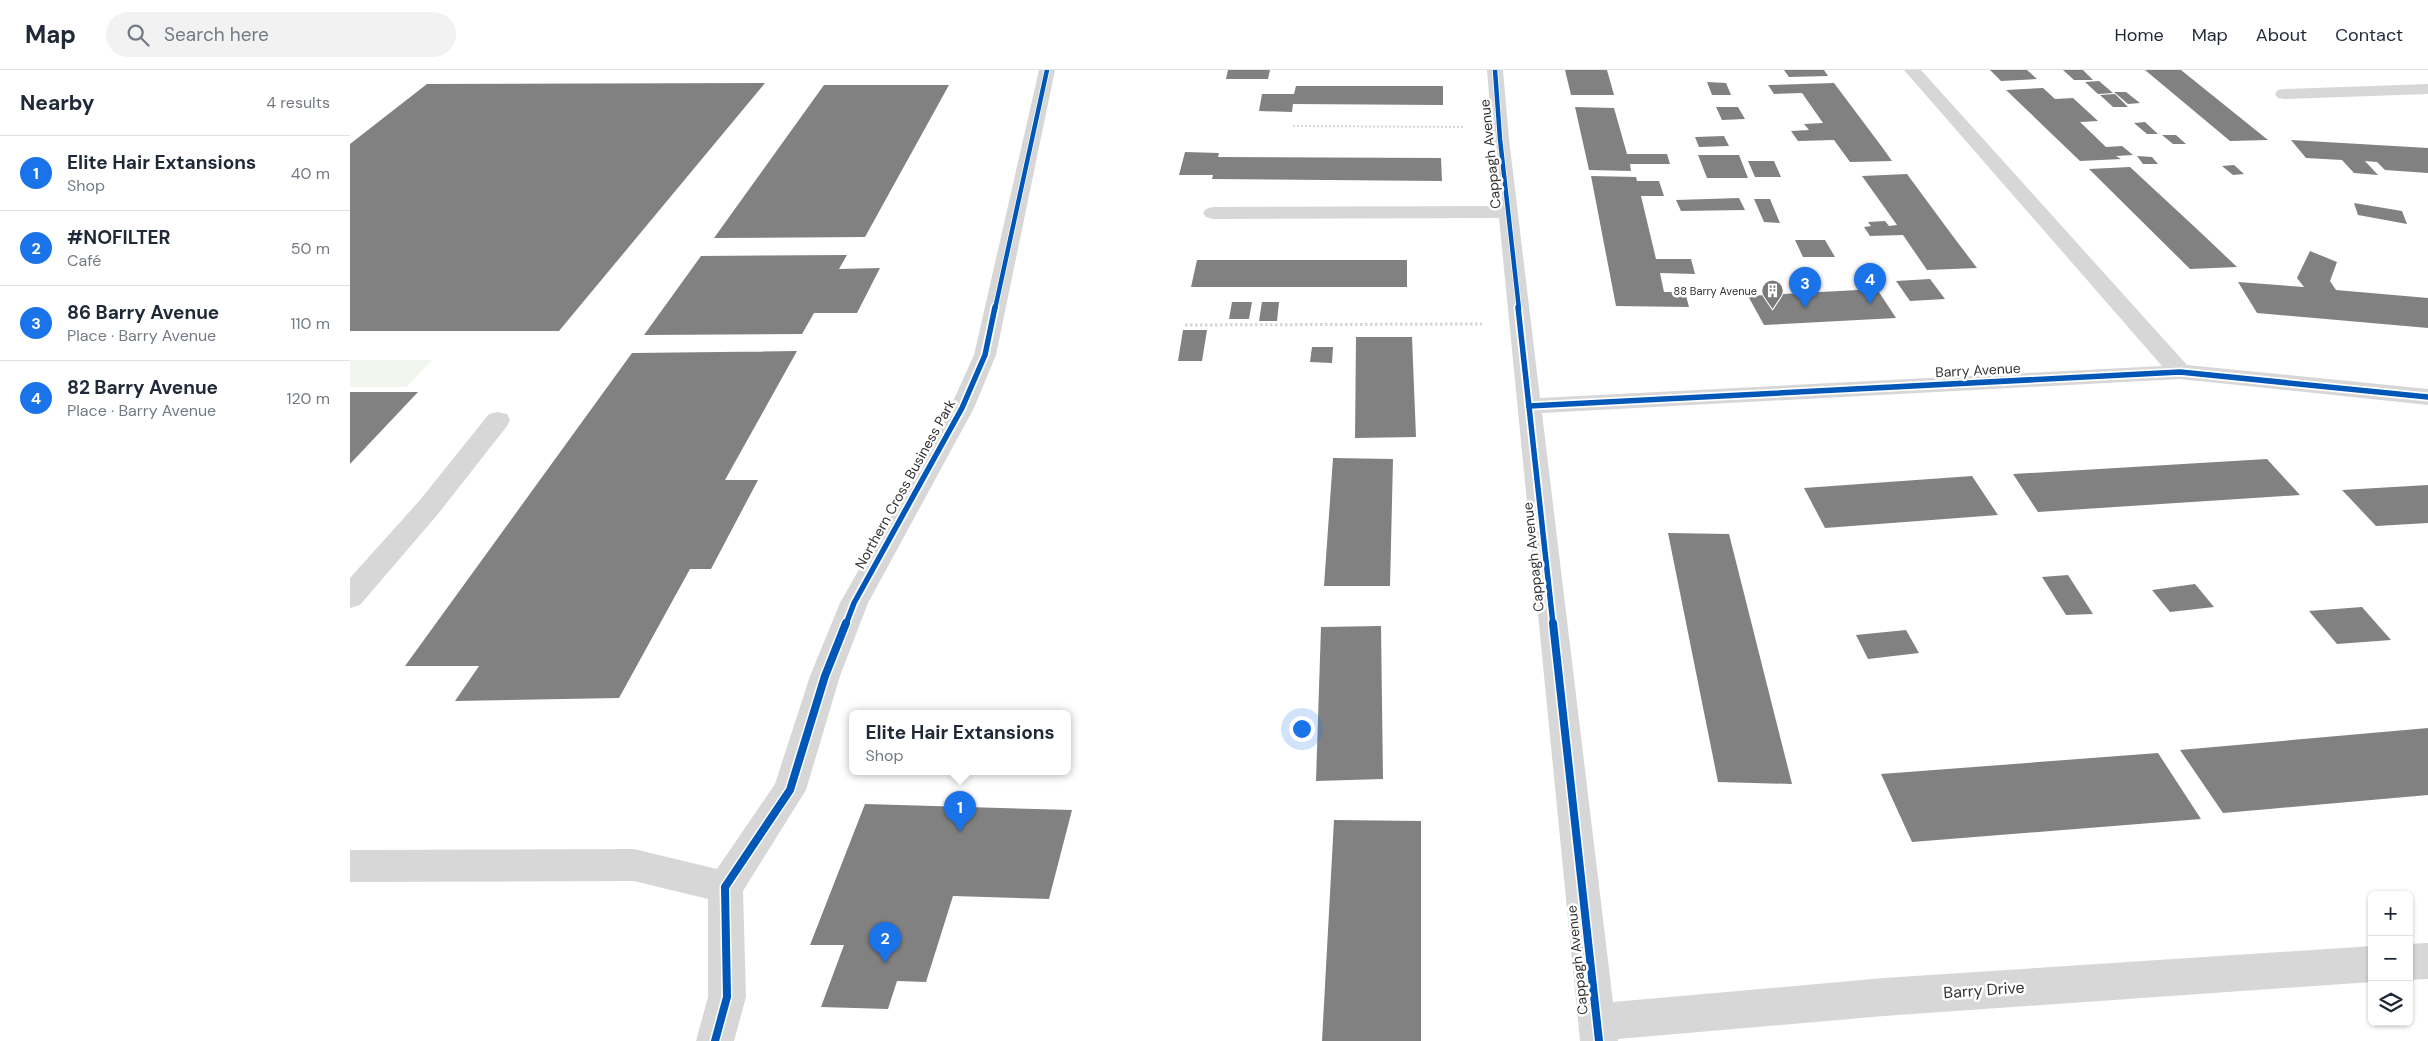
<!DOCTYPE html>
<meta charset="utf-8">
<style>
:root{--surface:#fff;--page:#f2f2f3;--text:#1f2937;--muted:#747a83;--line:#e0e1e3;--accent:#1a73e8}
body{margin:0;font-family:"DM Sans",sans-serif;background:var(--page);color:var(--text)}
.controls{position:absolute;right:15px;bottom:15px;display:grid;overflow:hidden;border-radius:8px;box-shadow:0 1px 4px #0004}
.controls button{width:45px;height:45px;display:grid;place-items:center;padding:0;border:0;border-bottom:1px solid var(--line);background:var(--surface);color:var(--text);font:25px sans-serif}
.you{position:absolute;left:951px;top:658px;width:18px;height:18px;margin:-12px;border:4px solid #fff;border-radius:50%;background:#1a73e8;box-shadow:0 0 0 8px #1a73e833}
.badge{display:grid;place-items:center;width:32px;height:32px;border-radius:50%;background:var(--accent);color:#fff;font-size:16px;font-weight:700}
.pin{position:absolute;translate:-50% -41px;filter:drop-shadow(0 1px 2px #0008)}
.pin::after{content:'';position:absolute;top:26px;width:18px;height:15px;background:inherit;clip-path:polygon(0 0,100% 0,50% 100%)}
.popup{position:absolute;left:499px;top:640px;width:222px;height:65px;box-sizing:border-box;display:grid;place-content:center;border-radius:8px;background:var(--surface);filter:drop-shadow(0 1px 4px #0005);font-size:16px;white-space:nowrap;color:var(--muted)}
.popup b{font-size:19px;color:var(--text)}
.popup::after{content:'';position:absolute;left:50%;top:100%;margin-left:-10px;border:10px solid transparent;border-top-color:var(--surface)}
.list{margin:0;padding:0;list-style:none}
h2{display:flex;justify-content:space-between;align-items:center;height:65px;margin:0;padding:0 20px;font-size:21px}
h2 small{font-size:16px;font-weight:400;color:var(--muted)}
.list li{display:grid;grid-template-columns:32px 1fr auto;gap:15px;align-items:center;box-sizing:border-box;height:75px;padding:0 20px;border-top:1px solid var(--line)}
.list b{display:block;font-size:19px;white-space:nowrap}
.list p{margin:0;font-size:16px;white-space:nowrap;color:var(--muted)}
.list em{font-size:16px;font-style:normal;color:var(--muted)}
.icon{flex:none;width:28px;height:28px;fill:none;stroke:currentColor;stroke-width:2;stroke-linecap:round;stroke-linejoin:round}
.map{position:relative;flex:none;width:2078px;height:971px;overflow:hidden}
header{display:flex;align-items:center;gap:30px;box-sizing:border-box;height:70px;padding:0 25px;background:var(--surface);border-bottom:1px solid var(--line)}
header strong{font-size:24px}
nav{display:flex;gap:28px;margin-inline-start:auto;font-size:18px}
.search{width:350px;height:45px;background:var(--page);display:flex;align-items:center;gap:12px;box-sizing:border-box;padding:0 18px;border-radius:28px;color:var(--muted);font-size:19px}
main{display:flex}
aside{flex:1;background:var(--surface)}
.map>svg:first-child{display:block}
.green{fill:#f1f5ed}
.building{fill:#818181}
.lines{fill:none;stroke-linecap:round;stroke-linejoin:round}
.path-far1{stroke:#d6d6d6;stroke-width:2;stroke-dasharray:2 2;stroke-linecap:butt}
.path{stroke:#d6d6d6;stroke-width:3;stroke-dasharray:2.5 2.5;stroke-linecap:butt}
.minor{fill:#d7d7d7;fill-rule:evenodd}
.cycleway-far2-casing{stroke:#fff;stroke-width:6}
.cycleway-far1-casing{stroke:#fff;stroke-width:9}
.cycleway-casing{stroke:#fff;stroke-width:11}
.cycleway-far2{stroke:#0057b8;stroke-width:4.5}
.cycleway-far1{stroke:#0057b8;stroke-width:5.5}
.cycleway{stroke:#0057b8;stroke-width:8}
.labels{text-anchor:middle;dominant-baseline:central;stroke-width:5;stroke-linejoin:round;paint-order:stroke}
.far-poi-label{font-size:11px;fill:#333;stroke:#fff;text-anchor:end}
.street-label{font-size:14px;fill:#333;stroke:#fff}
.near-street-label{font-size:16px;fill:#333;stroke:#fff}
</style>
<header>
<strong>Map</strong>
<div class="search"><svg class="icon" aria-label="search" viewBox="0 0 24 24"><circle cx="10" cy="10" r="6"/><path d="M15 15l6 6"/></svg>Search here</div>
<nav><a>Home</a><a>Map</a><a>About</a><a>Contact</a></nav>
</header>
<main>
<aside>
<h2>Nearby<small>4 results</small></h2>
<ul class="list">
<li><span class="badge">1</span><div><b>Elite Hair Extansions</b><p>Shop</p></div><em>40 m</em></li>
<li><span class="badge">2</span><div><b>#NOFILTER</b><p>Café</p></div><em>50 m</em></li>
<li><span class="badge">3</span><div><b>86 Barry Avenue</b><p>Place · Barry Avenue</p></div><em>110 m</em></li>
<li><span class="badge">4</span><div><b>82 Barry Avenue</b><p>Place · Barry Avenue</p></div><em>120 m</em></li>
</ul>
</aside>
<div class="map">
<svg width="2078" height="971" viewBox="0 0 2078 971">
<rect width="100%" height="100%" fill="#fff"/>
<polygon class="green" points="0,290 82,290 56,317 0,317"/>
<g class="building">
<polygon points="878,0 920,0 918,9 876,9"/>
<polygon points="1215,0 1257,0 1264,25 1221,25"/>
<polygon points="1434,0 1474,0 1478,6 1439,7"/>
<polygon points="1640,0 1677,0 1687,9 1651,11"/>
<polygon points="1713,0 1733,0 1743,10 1724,10"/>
<polygon points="1795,0 1831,0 1918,70 1880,71"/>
<polygon points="1749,11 1763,23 1748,24 1735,12"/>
<polygon points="1357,12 1376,13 1381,25 1362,25"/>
<polygon points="415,13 209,261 0,261 0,74 77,14"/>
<polygon points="1484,13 1532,77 1542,91 1500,92 1484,70 1448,71 1441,61 1459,60 1454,54 1473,53 1452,23 1424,24 1418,15"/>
<polygon points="474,15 599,15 515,167 364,168"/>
<polygon points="946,16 1093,16 1093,35 943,34 942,42 909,41 912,24 944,24"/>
<polygon points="1693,18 1705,29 1723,28 1748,51 1730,52 1756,77 1772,76 1783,85 1766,86 1771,89 1730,91 1656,20"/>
<polygon points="1764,22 1776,22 1790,33 1778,34"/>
<polygon points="1765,24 1778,37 1763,37 1750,25"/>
<polygon points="1225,37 1264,38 1277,84 1317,84 1320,94 1280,94 1281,101 1239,100"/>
<polygon points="1366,37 1388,37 1395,49 1372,50"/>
<polygon points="1795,52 1808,64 1797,64 1784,53"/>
<polygon points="1812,65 1826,65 1836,74 1823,74"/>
<polygon points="1374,66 1379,76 1349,77 1345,67"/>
<polygon points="1941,70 2078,78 2078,103 2035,100 2027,92 2015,91 2028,105 2004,103 1992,90 1956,88"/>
<polygon points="835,82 869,83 868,87 1091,88 1092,111 862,109 863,105 829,105"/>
<polygon points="1348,85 1389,85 1398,108 1357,108"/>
<polygon points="1787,86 1802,87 1808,94 1793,94"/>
<polygon points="1398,91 1424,91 1431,107 1405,107"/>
<polygon points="1884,95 1894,104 1883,105 1872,96"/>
<polygon points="1780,97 1849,161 1887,197 1840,199 1739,99"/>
<polygon points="1557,104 1602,165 1627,198 1577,200 1553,165 1520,166 1514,157 1521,156 1518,152 1535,151 1539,156 1547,155 1512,106"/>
<polygon points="1241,106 1286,107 1287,111 1309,111 1314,126 1291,126 1306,189 1341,189 1345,204 1310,203 1314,222 1335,222 1339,237 1266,236"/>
<polygon points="1389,128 1395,140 1331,141 1326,130"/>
<polygon points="1404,129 1420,129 1430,153 1414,152"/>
<polygon points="2004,133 2052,141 2057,154 2008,145"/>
<polygon points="1445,170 1475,170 1485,187 1453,187"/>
<polygon points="1960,181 1987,192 1980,211 1986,220 2078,228 2078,258 1907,243 1888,212 1954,217 1947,208"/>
<polygon points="497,185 489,199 530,198 507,243 464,243 452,264 294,265 351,186"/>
<polygon points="847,190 1057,190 1057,217 841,217"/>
<polygon points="1580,209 1595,229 1560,231 1546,211"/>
<polygon points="1527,219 1546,248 1414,255 1398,226"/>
<polygon points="882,232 902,232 899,249 879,249"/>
<polygon points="912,232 929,232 927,251 909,251"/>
<polygon points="833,260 857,260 852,291 828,291"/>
<polygon points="1006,267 1062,267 1066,367 1005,368"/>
<polygon points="962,277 983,277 982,293 960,292"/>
<polygon points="447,281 375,410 408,410 361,499 340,499 269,628 105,631 129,596 55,596 282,283"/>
<polygon points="0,322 68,322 0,394"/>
<polygon points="983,388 1043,389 1040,516 974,516"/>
<polygon points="1917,389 1950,425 1688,442 1663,404"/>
<polygon points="1622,406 1648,445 1475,458 1454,418"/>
<polygon points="2078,415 2078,453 2026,456 1992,420"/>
<polygon points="1318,463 1379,464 1442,714 1368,712"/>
<polygon points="1718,505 1743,544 1716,545 1692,507"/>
<polygon points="1845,514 1864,537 1820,542 1802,520"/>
<polygon points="2012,537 2041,570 1987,574 1959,541"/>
<polygon points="1031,556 1033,709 966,711 971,557"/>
<polygon points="1556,560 1569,583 1518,589 1506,565"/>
<polygon points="2078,658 2078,725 1919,739 1873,743 1830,680"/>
<polygon points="1808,683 1851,749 1562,772 1531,704"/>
<polygon points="515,734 722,740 699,829 603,826 576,912 547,911 538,939 471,937 494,875 460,875"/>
<polygon points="984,750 1071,751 1071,971 972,971"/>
</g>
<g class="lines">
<polyline class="path-far1" points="943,56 1114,57"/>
<polyline class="path" points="835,255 1132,254"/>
<g class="minor">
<polygon points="689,0 705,0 646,285 624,338 518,533 490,606 456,720 393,821 396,927 384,971 346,971 358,927 358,829 284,811 0,812 0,780 284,779 367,799 425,714 460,606 490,533 600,338 624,285"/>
<polygon points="1137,0 1153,0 1159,69 1190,328 1812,296 1554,0 1571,0 1837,295 2078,319 2078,335 1830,309 1192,343 1263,932 1534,908 2022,876 2022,912 1534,946 1268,969 1268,971 1230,971 1149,148 863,149 856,147 853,143 856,139 863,137 1148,136"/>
<polygon points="2078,14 2078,24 1934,29 1928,28 1925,24 1928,20 1934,19"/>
<polygon points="148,342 157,344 160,350 157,356 88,444 10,535 0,538 0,508 70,430 139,344"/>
<polygon points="2078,873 2078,909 2059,910 2059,874"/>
</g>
<defs>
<g id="cycleway-far2">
<polyline points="1145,0 1150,69 1169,239"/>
<polyline points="645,239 697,0"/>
</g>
<g id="cycleway-far1">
<polyline points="1168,237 1203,554"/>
<polyline points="1179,336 1830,302 2078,327"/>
<polyline points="496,554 504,533 612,338 635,285 645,237"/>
</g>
<g id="cycleway">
<polyline points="1203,553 1249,971"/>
<polyline points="365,971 377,927 375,817 440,720 475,606 496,553"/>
</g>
</defs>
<use href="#cycleway-far2" class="cycleway-far2-casing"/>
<use href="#cycleway-far1" class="cycleway-far1-casing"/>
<use href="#cycleway" class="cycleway-casing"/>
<use href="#cycleway-far2" class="cycleway-far2"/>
<use href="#cycleway-far1" class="cycleway-far1"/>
<use href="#cycleway" class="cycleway"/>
</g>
<defs>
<symbol id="building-pin" viewBox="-11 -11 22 30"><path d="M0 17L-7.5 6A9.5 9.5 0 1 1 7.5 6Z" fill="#7a7a7a" stroke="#fff"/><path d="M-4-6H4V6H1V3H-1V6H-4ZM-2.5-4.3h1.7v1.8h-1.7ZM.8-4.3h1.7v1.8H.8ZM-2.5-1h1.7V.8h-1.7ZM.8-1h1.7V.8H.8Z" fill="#fff"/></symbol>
</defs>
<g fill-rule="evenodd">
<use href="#building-pin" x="1410" y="208" width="25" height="34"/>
</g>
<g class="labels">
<g class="far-poi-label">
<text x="1407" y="221">88 Barry Avenue</text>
</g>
<g class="street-label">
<text transform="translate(1140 84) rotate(-96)">Cappagh Avenue</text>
<text transform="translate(1628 300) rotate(-3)">Barry Avenue</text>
<text transform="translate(555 414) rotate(-61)">Northern Cross Business Park</text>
<text transform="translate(1183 487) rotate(-96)">Cappagh Avenue</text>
<text transform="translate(1227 890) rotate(-96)">Cappagh Avenue</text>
</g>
<g class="near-street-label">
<text transform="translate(1634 920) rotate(-4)">Barry Drive</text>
</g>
</g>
</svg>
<div class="controls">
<button>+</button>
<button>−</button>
<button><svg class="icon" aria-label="layers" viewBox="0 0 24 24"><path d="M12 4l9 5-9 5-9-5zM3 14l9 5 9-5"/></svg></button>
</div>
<div class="you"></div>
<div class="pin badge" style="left:610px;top:762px">1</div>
<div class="popup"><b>Elite Hair Extansions</b>Shop</div>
<div class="pin badge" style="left:535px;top:893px">2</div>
<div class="pin badge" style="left:1455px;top:238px">3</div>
<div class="pin badge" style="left:1520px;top:234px">4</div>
</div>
</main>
